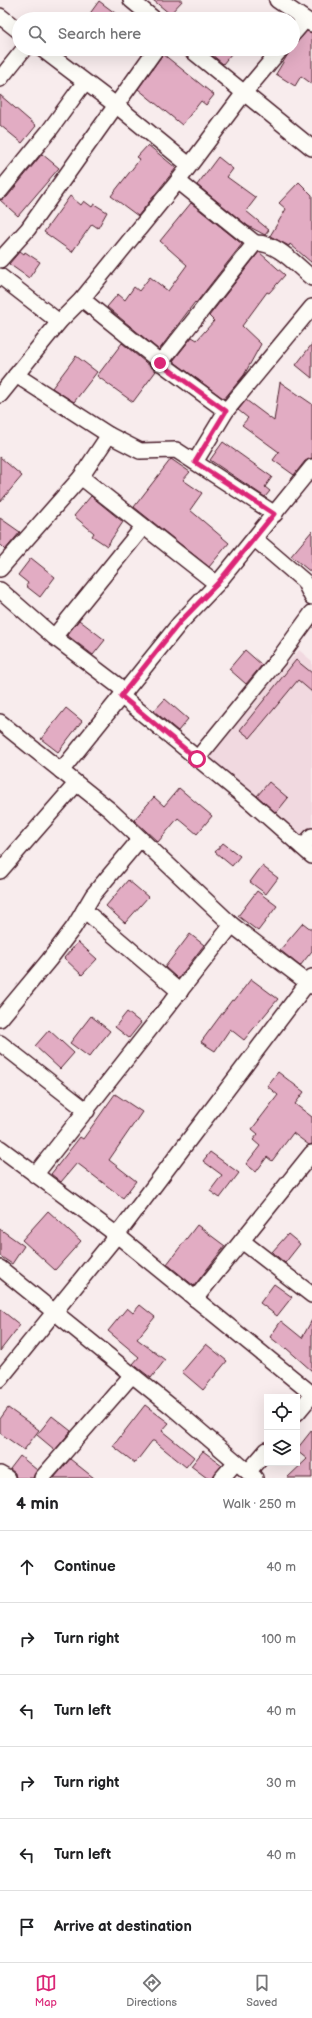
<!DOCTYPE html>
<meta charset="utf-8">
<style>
:root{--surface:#fff;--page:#f2f2f2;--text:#202124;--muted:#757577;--line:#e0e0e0;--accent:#db2777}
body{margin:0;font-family:"Balsamiq Sans",sans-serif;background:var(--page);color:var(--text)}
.controls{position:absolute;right:12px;bottom:12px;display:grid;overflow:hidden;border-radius:0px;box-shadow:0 4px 16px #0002}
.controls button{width:36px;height:36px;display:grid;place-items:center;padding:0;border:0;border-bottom:1px solid var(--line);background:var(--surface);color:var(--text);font:20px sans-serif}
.stop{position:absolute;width:12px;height:12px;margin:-9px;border:3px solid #db2777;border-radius:50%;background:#fff}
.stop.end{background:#db2777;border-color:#fff;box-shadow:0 1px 4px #0008}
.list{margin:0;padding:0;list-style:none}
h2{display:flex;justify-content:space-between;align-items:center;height:52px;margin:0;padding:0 16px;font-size:17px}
h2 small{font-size:13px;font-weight:400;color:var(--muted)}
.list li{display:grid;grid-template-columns:26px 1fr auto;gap:12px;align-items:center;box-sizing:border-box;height:72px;padding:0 16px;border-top:1px solid var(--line)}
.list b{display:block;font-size:15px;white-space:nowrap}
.list em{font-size:13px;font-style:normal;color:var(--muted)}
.icon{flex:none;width:22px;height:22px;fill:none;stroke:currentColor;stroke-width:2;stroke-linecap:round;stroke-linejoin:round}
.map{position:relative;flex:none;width:312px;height:1478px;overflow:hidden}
.search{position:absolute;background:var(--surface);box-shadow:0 4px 16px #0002;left:12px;right:12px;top:12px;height:44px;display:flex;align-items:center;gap:10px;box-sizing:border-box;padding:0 14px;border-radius:22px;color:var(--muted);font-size:15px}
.sheet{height:484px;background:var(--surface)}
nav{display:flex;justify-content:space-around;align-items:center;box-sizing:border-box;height:56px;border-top:1px solid var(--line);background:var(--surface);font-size:11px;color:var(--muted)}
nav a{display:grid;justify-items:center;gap:2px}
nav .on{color:var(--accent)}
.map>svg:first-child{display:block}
.built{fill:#f1d9e0}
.building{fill:#e2acc3;stroke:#4a1f2b}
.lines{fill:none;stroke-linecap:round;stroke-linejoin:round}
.street-casing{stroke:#4a1f2b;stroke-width:18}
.street{stroke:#fdfcf7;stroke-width:15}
.route{stroke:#db2777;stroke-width:5}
</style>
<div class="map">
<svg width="312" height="1478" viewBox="0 0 312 1478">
<rect width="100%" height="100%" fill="#f8eced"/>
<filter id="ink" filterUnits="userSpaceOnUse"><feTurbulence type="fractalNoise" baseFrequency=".025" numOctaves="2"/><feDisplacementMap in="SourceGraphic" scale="8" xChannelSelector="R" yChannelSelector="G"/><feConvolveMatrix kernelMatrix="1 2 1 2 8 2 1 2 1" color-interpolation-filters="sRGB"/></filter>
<g filter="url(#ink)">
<polygon class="built" points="299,650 312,661 312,828 303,839 207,760"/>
<g class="building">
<polygon points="153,0 183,0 170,14"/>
<polygon points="99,1 123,19 86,19"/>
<polygon points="307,31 312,33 312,84 301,76 295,86 276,74 291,49"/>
<polygon points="215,49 235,49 223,64 211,54"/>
<polygon points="163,54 214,95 206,105 201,101 182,125 138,89"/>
<polygon points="0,95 36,126 22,143 0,125"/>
<polygon points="148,145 176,168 138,216 111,196 140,159 137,157"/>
<polygon points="42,154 59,168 18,216 0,200 7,197"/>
<polygon points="218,157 233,169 227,177 256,198 246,211 269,230 265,235 248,226 197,185"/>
<polygon points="299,182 312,195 312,263 290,244 289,246 270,236 286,209 279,203"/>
<polygon points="70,196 81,205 84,201 92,207 94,204 107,212 98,228 92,224 72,252 44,232"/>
<polygon points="191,203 242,244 196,303 195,302 159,350 107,307 118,294 125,300 134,287 139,291 150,277 168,291 187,265 160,241"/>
<polygon points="20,251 24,254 25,252 40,262 29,278 9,264"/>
<polygon points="259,252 285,275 269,293 267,292 242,326 261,344 244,375 224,399 173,361 192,337 197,340 214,321 209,316"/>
<polygon points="122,343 156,371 133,402 97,376"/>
<polygon points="312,344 312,378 296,365"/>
<polygon points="76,356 97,372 74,402 52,388"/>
<polygon points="280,382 312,404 312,458 305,461 294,475 273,460 279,452 242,425 248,418 238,410 246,400 274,421"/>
<polygon points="223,442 272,477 265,487 270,491 265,497 210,460"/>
<polygon points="0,457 22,476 0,502"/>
<polygon points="171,459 190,472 183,480 202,493 190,510 229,543 209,567 134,507"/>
<polygon points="91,496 123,522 107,546 92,536 94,533 74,516"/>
<polygon points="0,518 20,532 5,550 0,545"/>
<polygon points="312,531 312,573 291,556"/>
<polygon points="31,558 55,577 40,597 26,586 28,583 18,575"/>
<polygon points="79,620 105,640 93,655 67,635"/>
<polygon points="245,650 262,665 246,684 229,669"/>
<polygon points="296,660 312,673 312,692 298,680 250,738 240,730"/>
<polygon points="165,699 188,719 178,731 154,711"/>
<polygon points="66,708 82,721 58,752 41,739"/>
<polygon points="269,782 288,798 276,813 257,796"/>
<polygon points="179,788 212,816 197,834 178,818 158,842 134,820 154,797 164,806"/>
<polygon points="223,843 240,856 232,866 215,852"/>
<polygon points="262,866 278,878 266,894 250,882"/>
<polygon points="128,880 148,897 125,923 106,906"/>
<polygon points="257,891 277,906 258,931 238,916"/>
<polygon points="303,923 312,930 312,951 300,966 280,950"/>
<polygon points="190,934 204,945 178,979 165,967"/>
<polygon points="78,942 97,959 82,975 64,958"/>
<polygon points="251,979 278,999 244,1040 230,1029 215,1051 201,1042 232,1000 234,1001"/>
<polygon points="127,1012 141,1023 129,1038 115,1027"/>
<polygon points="91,1016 110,1031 89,1057 70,1043"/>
<polygon points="49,1030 74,1053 60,1069 35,1046"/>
<polygon points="278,1072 304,1092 295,1104 312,1117 312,1144 309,1145 293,1133 272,1161 267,1157 256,1172 246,1164 260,1146 253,1140 258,1134 252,1129 278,1095 267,1086"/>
<polygon points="115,1094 142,1112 109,1160 136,1181 123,1198 77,1163 61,1182 51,1174 80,1137 83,1139"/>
<polygon points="210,1152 239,1173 220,1198 210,1191 222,1175 203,1161"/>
<polygon points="48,1211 81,1241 55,1270 22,1240"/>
<polygon points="197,1225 225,1246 194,1286 167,1264"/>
<polygon points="0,1229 24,1246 12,1264 0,1256"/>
<polygon points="288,1234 300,1244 285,1263 272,1252"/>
<polygon points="274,1284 292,1297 277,1316 260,1303"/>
<polygon points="140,1305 155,1317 137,1339 165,1360 151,1378 133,1364 139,1357 108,1331 127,1308 133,1313"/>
<polygon points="0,1309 20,1325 0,1351"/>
<polygon points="312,1320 312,1371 286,1348 285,1349 270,1337 281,1321 302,1338"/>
<polygon points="206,1344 227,1361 203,1390 182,1372"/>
<polygon points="145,1405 169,1423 162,1431 194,1457 186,1467 154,1441 152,1441 135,1463 113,1446"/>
<polygon points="8,1408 39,1430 24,1450 0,1433 0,1419"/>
<polygon points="52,1416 71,1431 55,1450 37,1435"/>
<polygon points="312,1430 312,1478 287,1478 307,1459 297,1451 297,1449"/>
<polygon points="203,1451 222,1465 212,1478 207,1478 191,1466"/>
<polygon points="20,1456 37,1470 33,1478 16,1478 15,1473 10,1469"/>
<polygon points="70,1459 94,1478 54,1478"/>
</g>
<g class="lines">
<defs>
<g id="street">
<polyline points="131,0 154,19"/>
<polyline points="277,0 312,24"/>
<polyline points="0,16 19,31"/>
<polyline points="293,34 305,20"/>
<polyline points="42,49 117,106 189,165"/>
<polyline points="190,49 312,148"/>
<polyline points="0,79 24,49"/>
<polyline points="178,181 255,243"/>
<polyline points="0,191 49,131 84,83"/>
<polyline points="0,260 28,229 156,49"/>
<polyline points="0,276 59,322"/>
<polyline points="82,299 165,366 226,411"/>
<path d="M160 363 255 243C277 242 296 265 312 278"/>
<polyline points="16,375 109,435"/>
<polyline points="0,395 59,322 82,299 178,181 244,93 281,49"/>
<polyline points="195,462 226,411 312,307"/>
<polyline points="81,477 217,584"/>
<polyline points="255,539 304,581 312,597"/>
<polyline points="0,569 81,477 109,435 140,451 176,450 275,514"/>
<polyline points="0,590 54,637 125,691"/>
<polyline points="54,637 143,527"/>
<polyline points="121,696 252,803 312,856"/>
<polyline points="0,722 110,810 232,925 312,986"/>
<polyline points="197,759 280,657 312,613"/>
<polyline points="61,771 180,623 217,584 312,467"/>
<polyline points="302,847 312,836"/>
<polyline points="0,871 76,784"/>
<polyline points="84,910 180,992"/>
<polyline points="0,1019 49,960 74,927 93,895 140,839"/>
<polyline points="0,1043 87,1111"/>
<polyline points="0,1148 117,1235 312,1394"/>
<polyline points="35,1175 232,925"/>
<polyline points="242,1241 312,1295"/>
<polyline points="0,1268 173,1408 255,1478"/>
<polyline points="195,1299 312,1153"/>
<polyline points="0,1379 117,1235 312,977"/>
<polyline points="297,1413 312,1395"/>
<polyline points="248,1472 267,1450"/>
<polyline points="0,1474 7,1478"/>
<polyline points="42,1478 132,1375"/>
<polyline points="222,1478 236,1462"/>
</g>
</defs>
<use href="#street" class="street-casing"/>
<use href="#street" class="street"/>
</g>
</g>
<g class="lines" filter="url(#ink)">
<polyline class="route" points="160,363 226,411 195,462 274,514 217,584 180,622 121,696 197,759"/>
</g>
</svg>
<div class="controls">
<button><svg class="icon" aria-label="locate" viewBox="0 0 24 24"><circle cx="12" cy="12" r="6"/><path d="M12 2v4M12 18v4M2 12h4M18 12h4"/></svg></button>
<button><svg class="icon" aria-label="layers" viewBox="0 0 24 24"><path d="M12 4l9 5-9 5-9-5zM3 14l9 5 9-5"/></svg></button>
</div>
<div class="stop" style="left:197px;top:759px"></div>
<div class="stop end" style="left:160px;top:363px"></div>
<div class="search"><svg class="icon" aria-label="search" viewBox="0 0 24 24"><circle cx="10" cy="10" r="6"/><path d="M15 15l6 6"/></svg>Search here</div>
</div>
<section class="sheet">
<h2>4 min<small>Walk · 250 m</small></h2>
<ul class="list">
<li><svg class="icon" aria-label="ahead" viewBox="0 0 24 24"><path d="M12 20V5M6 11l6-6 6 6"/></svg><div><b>Continue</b></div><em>40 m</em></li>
<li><svg class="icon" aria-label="right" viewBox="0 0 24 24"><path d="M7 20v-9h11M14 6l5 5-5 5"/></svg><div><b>Turn right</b></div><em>100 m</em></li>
<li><svg class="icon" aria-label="left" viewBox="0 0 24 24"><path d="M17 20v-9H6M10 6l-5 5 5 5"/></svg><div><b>Turn left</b></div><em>40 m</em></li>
<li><svg class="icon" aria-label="right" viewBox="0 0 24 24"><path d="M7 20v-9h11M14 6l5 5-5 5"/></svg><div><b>Turn right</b></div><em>30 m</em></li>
<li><svg class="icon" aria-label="left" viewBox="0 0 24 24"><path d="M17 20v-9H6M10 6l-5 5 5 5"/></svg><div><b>Turn left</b></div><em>40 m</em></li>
<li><svg class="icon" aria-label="arrive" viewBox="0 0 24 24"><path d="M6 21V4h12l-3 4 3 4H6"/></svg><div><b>Arrive at destination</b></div></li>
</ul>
</section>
<nav>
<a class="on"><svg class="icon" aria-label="map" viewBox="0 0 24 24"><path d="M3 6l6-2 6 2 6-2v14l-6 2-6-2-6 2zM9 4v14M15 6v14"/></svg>Map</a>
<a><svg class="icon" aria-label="directions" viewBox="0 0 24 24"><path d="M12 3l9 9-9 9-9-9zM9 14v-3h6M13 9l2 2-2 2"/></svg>Directions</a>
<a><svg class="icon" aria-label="saved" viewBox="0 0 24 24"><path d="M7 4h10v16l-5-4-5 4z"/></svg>Saved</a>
</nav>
